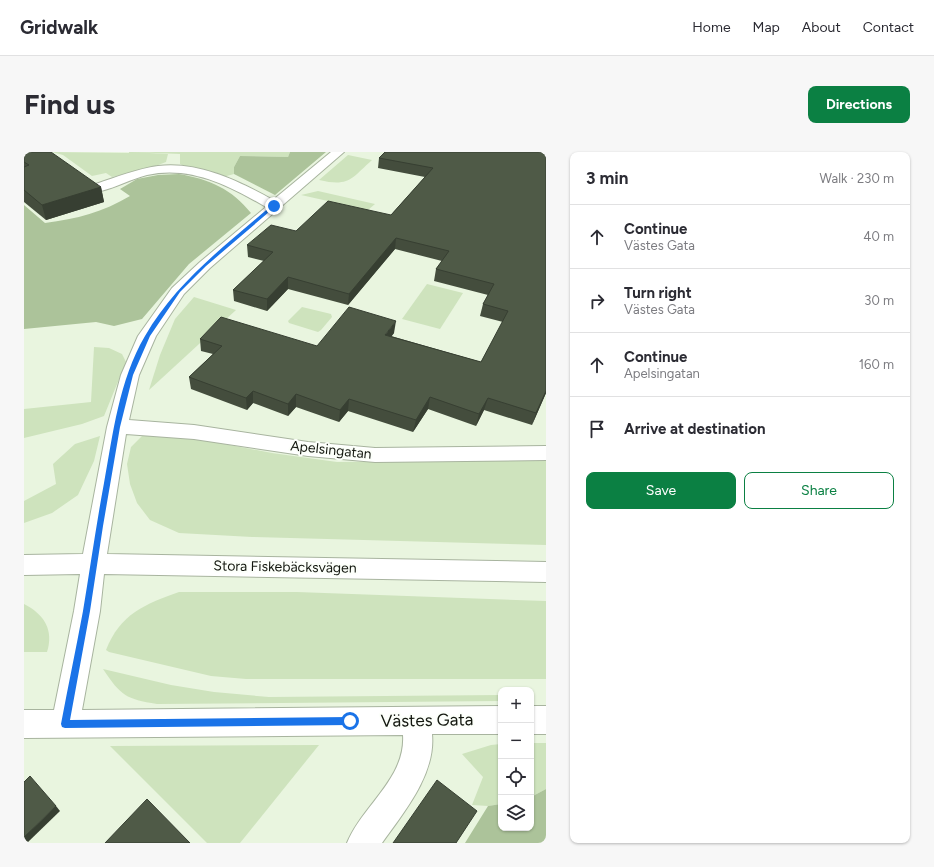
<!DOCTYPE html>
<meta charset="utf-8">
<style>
:root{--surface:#fff;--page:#f7f7f7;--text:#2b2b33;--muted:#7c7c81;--line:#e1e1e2;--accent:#0b8043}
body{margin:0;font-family:Figtree,sans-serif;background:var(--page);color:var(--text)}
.controls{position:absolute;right:12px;bottom:12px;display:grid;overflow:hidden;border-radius:8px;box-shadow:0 1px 3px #0004}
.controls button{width:36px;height:36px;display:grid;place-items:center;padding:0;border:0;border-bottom:1px solid var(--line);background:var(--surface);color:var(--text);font:20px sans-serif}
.stop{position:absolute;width:12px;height:12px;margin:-9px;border:3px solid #1a73e8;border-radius:50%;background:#fff}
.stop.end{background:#1a73e8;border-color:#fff;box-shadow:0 1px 4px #0008}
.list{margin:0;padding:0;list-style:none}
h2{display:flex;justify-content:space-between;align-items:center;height:52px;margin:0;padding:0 16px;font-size:17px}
h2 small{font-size:13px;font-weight:400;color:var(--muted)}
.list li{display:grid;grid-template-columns:26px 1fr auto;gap:12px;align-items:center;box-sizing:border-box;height:64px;padding:0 16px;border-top:1px solid var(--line)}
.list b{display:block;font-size:15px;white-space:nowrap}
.list p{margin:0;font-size:13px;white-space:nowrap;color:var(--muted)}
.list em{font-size:13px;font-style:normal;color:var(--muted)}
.actions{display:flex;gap:8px;padding:12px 16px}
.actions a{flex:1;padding:9px 0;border:1px solid var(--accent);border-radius:8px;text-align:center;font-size:14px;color:var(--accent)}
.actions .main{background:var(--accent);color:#fff}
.icon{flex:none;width:22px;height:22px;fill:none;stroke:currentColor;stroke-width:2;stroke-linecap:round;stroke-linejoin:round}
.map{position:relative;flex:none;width:522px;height:691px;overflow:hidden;border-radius:8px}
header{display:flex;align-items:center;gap:24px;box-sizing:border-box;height:56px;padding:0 20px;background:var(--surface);border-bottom:1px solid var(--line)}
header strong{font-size:19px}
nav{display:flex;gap:22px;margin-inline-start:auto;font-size:14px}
.intro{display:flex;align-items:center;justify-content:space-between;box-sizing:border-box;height:96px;padding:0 24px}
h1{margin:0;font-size:28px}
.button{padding:10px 18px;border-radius:8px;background:var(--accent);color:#fff;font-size:14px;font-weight:700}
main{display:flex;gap:24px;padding:0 24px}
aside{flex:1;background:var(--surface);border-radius:8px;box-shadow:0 1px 3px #0004}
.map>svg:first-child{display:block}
.green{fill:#cee3bd}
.forest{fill:#acc39a}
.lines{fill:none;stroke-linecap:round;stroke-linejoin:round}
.minor-casing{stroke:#a8b49f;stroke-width:2}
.minor{fill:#fff;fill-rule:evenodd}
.wall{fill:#444d3d}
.shaded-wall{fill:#373f32}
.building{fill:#4f5a47;stroke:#373f32}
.route{fill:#1a73e8}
.labels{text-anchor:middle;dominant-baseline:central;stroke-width:4;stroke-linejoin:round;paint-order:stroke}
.street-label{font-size:14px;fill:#13170f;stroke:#fcfffa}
.near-street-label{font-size:17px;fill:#13170f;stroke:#fcfffa}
</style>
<header>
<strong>Gridwalk</strong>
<nav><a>Home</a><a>Map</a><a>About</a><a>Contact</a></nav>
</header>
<div class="intro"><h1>Find us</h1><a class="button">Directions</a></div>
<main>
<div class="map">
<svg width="522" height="691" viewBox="0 0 522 691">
<rect width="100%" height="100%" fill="#e9f5df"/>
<g class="green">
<polygon points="28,0 105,1 105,0 266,0 264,5 216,4 210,15 210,22 199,25 161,14 156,12 156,2 107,0 144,2 142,10 129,15 88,25 82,21 68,24 39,3"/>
<path d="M324 3 348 8C327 27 325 35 295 28Z"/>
<polygon points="294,39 351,52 344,58 277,43"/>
<polygon points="403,132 439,141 416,177 378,167"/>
<polygon points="170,145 212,158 125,238 136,203 151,167"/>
<polygon points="278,155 303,161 307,162 308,165 297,178 294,180 265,171 264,169"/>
<polygon points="70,195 85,196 98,202 102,210 80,264 58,272 0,286 0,257 67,250"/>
<polygon points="137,280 248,301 313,310 522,308 522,393 228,385 155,381 126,368 113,351 106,332 103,312 107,295 118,284"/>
<polygon points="76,284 70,309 54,343 28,361 0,371 0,349 32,332 29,312 51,292"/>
<path d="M155 440H273L522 449V527H222L187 524 85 500 82 498C96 462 121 452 155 440Z"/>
<path d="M0 452C20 462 30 478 23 500H0Z"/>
<path d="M79 517 147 533 190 540 245 545 477 543V549L133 552C102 547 97 544 79 517Z"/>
<polygon points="507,591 522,591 522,637 507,645"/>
<polygon points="477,592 477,652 464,654 448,653 459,625 438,602 467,593"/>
<polygon points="295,593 216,691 183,691 86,594"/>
</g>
<g class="forest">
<polygon points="266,0 302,0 251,43 210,22 210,15 216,4 264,5"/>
<path d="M155 22C185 27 208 37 227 61L165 112 118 167 90 174 72 170 0 177V53L21 71C53 67 79 60 106 44L96 37 113 27 134 23Z"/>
<polygon points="522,637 522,691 441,691 464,654 477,652 477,676 507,676 507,645"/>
</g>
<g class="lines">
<defs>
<g id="minor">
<path d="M307 0H320L186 116 160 142 132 184 115 223 105 268 170 273 284 290 351 296 522 294V308L351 310 284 304 170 287 102 282 83 402 522 410V430L80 422 76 459 58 558 477 554V582H408C412 622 380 660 358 691H323C338 654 382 626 379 583L0 586V558H30L50 459 56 422 0 423V403L59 402 83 275 97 223 114 184 148 136 176 110 242 55C206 34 166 13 123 23 107 27 93 35 77 39L72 38 71 35 72 32C92 25 113 17 134 14 174 9 215 29 249 48Z"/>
<rect x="507" y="554" width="15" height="28"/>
</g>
</defs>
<use href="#minor" class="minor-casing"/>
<use href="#minor" class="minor"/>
</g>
<g class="wall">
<polygon points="0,0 77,35 80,50 22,68 0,50"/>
<polygon points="522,0 522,241 508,273 460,258 452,274 404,257 389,280 324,259 315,270 272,255 264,264 229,251 223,258 167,237 165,225 189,202 177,199 176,187 293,194 370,181 367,184 457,210 479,170 456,164 459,152 464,143 410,129 412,117 418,109 371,97 324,153 264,137 243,159 210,149 209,138 240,109 224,105 223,93 272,79 367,63 401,25 354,16 355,6"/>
</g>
<g class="shaded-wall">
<polygon points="77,35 80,50 22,68 18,53"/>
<polygon points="372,86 371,97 324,153 325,142"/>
<polygon points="264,125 264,137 243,159 243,147"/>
<polygon points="372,169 370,181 360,195 361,183"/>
<polygon points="229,239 229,251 223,258 222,246"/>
<polygon points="522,239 522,241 508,273 512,261"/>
<polygon points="272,242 272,255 264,264 264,252"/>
<polygon points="406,245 404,257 389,280 392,268"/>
<polygon points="464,246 460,258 452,274 455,262"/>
<polygon points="325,247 324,259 315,270 316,258"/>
<polygon points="32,654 36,659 3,691 0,691 0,685"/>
</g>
<g class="building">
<polygon points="0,0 27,0 77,35 18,53 0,38 0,15 5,13 0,10"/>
<polygon points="361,0 522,0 522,239 512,261 464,246 455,262 406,245 392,268 325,247 316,258 272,242 264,252 229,239 222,246 165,225 198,194 176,187 197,165 293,194 325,155 372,169 361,183 457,210 484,159 459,152 470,132 412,117 425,99 372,86 325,142 264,125 243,147 209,138 249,100 223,93 247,73 272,79 304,49 367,63 409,16 355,6"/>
<polygon points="6,624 32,654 0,685 0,630"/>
<polygon points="413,628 453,659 432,691 369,691"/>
<polygon points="123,647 166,691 81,691"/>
</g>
<path class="route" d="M248 53 252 54 182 114 156 140 126 184 109 223 96 275 79 374 66 459 46 568 326 565 329 566 330 569 329 572 326 573 41 576 38 575 37 572C44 534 52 497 59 459 66 417 72 374 80 331 89 282 95 228 121 184 152 130 202 93 248 53Z"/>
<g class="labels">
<g class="street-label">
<text transform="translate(307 298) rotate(6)">Apelsingatan</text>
<text transform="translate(261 415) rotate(1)">Stora Fiskebäcksvägen</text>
</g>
<g class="near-street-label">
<text transform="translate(403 568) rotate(-1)">Västes Gata</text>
</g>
</g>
</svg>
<div class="controls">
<button>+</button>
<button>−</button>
<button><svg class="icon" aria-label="locate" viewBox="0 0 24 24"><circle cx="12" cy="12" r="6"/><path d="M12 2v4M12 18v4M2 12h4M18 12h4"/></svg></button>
<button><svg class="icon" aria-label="layers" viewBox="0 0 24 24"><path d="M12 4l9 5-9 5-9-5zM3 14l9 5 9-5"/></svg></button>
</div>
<div class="stop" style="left:326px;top:569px"></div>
<div class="stop end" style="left:250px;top:54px"></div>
</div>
<aside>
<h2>3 min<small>Walk · 230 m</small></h2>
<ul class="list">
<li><svg class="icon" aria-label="ahead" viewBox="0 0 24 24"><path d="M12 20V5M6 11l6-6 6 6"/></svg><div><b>Continue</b><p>Västes Gata</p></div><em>40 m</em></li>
<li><svg class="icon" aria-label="right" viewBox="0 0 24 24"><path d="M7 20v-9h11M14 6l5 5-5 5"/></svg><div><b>Turn right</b><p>Västes Gata</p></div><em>30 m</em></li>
<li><svg class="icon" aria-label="ahead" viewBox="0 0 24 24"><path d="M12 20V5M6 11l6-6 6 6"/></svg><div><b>Continue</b><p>Apelsingatan</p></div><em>160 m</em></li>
<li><svg class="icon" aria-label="arrive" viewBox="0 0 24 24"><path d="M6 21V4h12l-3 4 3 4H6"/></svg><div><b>Arrive at destination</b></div></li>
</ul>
<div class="actions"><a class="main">Save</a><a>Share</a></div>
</aside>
</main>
